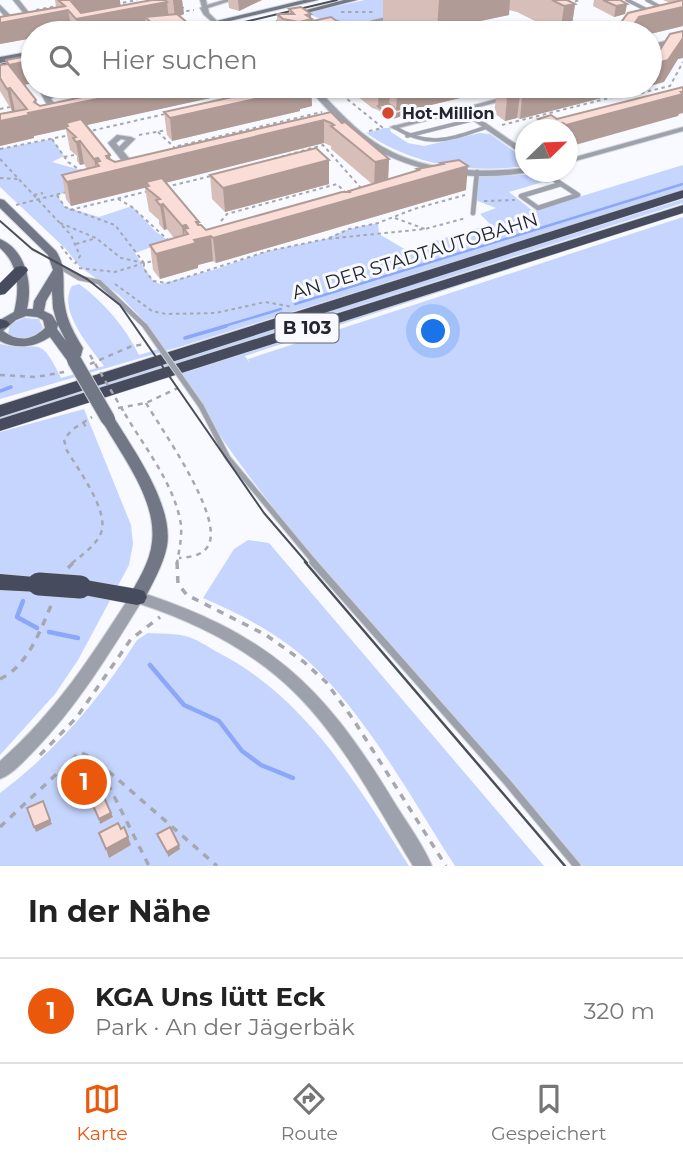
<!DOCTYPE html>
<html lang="de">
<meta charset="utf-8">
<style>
:root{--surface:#fff;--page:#f6f6f6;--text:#222;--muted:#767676;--line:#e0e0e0;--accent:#ea580c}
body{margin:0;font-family:Montserrat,sans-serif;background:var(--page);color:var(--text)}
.compass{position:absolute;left:515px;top:119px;width:63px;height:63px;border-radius:50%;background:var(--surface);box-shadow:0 2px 5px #0004;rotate:67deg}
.you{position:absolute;left:434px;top:332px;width:24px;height:24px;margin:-18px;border:5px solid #fff;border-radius:50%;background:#1a73e8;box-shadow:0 0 0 10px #1a73e833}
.badge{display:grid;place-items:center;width:46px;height:46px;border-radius:50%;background:var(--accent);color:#fff;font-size:23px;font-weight:700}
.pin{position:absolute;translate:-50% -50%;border:4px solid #fff;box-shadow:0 2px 7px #0006}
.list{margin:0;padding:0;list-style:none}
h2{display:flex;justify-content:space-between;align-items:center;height:91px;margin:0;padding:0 28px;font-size:30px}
h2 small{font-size:23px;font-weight:400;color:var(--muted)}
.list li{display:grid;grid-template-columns:46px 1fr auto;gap:21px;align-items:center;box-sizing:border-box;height:105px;padding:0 28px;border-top:2px solid var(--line)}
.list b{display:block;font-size:26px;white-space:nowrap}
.list p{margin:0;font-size:23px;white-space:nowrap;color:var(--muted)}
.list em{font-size:23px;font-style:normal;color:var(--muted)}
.icon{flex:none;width:38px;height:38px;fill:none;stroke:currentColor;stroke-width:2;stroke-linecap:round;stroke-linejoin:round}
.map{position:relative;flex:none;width:683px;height:866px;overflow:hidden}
.search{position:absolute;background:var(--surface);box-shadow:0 2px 5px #0004;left:21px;right:21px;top:21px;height:77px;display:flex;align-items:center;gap:18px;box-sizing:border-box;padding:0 24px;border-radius:38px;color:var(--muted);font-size:26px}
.sheet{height:196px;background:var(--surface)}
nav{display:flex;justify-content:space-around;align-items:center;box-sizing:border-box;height:98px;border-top:2px solid var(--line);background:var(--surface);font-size:19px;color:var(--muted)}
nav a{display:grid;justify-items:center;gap:4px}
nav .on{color:var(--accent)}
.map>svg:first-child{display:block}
.green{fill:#c5d5fe}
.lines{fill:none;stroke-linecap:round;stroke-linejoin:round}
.stream-far2{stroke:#8ba7f9;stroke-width:2.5}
.stream-far1{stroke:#8ba7f9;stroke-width:3.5}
.stream{stroke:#8ba7f9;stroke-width:4.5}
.service-far3-casing{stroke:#d1d4d9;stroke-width:4.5}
.service-far2-casing{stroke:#d1d4d9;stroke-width:6}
.service-far1-casing{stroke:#d1d4d9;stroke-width:7}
.service-casing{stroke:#d1d4d9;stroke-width:9}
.minor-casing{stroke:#d1d4d9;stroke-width:2}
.tertiary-casing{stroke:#d1d4d9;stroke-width:2}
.secondary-casing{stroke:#d1d4d9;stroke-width:2}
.trunk-casing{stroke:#d1d4d9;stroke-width:1}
.path-far2{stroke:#a6a8af;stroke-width:2;stroke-dasharray:3.5 3.5;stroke-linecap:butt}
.path-far1{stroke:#a6a8af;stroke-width:2.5;stroke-dasharray:5 5;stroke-linecap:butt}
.path{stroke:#a6a8af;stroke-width:3.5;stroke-dasharray:7 7;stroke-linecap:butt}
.service-far3{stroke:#9da1ab;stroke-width:3.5}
.service-far2{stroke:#9da1ab;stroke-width:4.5}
.service-far1{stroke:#9da1ab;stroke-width:5}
.service{stroke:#9da1ab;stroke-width:7}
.minor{fill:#9da1ab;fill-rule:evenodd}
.tertiary{fill:#9da1ab;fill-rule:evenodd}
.secondary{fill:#717785;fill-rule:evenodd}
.trunk{fill:#464c5e;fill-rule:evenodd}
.tram-far1{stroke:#4c4f57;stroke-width:2}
.tram{stroke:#4c4f57;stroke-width:2.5}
.service-bridge-casing{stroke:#d1d4d9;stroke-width:7;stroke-linecap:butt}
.secondary-bridge-casing{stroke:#d1d4d9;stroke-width:16;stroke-linecap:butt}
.trunk-bridge-casing{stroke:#d1d4d9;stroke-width:24;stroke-linecap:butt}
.path-bridge{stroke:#a6a8af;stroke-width:2.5;stroke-dasharray:5 5;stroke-linecap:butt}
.service-bridge{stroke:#9da1ab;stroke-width:5}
.secondary-bridge{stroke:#717785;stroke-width:14}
.trunk-bridge{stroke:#464c5e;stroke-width:23}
.wall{fill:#d8beb9;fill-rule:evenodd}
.shaded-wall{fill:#b09b96}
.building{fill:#fbddd7;stroke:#b09b96;stroke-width:2}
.poi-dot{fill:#d3482f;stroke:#f8faff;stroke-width:2.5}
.labels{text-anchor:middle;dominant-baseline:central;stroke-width:6;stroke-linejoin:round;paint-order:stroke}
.far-poi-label{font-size:16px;font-weight:bold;fill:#22252e;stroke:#f8faff;text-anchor:start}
.shield{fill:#f8faff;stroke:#62656d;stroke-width:2}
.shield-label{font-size:18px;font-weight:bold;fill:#22252e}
.street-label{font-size:19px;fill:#22252e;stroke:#f8faff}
</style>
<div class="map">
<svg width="683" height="866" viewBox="0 0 683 866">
<rect width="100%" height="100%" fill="#f8faff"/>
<g class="green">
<polygon points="365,0 525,0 405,15 364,25 323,20 306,13"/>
<path d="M385 128H390L391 132 408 143 424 146 480 133 490 134 525 159V166C470 174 412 165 366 133Z"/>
<path d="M52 139 64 156 52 162 81 170 89 187 57 195 65 207 99 217 132 206 155 231 169 241 135 253 153 281 160 284 213 270 268 251 326 239 349 229 378 223 379 234 406 250 490 224 480 214 496 208 475 200 478 177 540 174 549 183 543 182 509 192 533 211 683 165V190L179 347 0 399V344C40 354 38 330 61 378L104 366C90 347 57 310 72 286L79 284C105 303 125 327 139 355L162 348 148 325 119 295 79 266 66 249 0 187V149Z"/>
<polygon points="683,199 683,203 0,419 0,415"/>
<path d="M683 212 245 356 250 363 248 359 683 217V866H582C450 700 290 556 180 374Z"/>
<path d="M24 318 39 319 43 328C34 339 20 341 8 334L10 324Z"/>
<polygon points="84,409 131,525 133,544 129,565 78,660 55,694 0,755 0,432"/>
<path d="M248 540 269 543 544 866H455C413 801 365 713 308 661 278 634 241 614 203 598L234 549Z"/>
<path d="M148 633C160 634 174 633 185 636 197 639 208 647 219 653 306 698 358 786 409 866H0V793C56 751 100 699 137 640Z"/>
</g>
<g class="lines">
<g class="stream-far2">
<polyline points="295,304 683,184"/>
<polyline points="221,327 281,309"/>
</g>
<g class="stream-far1">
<polyline points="185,338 226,326"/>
<polyline points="0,391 11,387"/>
</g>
<g class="stream">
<polyline points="23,601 17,617 37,628"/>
<polyline points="49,632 78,638"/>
<polyline points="150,665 184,705 219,721 242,751 261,765 293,778"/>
</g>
<defs>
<g id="service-far3">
<polyline points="627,0 649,11"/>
<polyline points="647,0 662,8"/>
<polyline points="372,22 389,18"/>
<polyline points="364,25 388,21"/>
<polyline points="364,25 375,33"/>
<path d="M394 127C430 149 450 139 487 127"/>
<polyline points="407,136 475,119"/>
</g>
<g id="service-far2">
<polyline points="543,172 578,195 538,208 521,196 561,184"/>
<polyline points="473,213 477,172"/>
<polyline points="59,266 79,278 99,282 145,326"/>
</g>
<polyline id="service-far1" points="201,406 228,458 315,563"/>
<polyline id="service" points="313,562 507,782 577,866"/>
<g id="minor">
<polygon points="13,0 19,0 31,15 30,16 26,16"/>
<polygon points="200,0 206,0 207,5 224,0 233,0 208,8 209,13 219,23 216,25 204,15 200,8 202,7"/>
<polygon points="0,5 10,15 20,15 23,17 20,19 6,18 0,11"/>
<polygon points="629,22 631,23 631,25 596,33 586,33"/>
<path d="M514 24 537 33C528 33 522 28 514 28 503 27 490 34 478 33Z"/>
<path d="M229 28 238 33C234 34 229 34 226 30Z"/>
<polygon points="683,36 683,40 650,49 650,45"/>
<path d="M45 86H58L63 88 51 99 62 113V115C51 115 44 100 40 91ZM50 88 54 89 48 94 46 91Z"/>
<path d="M307 86H314C332 103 348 123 369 138 414 171 472 174 526 168V172H529C477 182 415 174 370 146 347 131 324 107 307 86Z"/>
<polygon points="508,96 511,98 510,99 467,110 526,151 526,157 461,112 394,129 390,127"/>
<polygon points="683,127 683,131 568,163 568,159"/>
<path d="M117 135 131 137 135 139 123 151 132 162 138 164V168L126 166 108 143ZM121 139 126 140 119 147 116 143Z"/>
</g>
<path id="tertiary" d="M137 591C266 633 321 682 391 797 404 819 422 842 432 866H413C377 807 345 743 296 694 253 651 198 623 140 604 108 656 76 708 33 752 24 761 13 774 0 779V761C55 713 93 654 132 593Z"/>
<g id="secondary">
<polygon points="304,0 318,0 179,33 166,33"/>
<polygon points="344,0 357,0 303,14 299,12"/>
<polygon points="33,51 33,55 0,63 0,57"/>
<path d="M0 199 4 200 56 251C68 269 61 286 65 306 67 321 75 335 83 348L79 363H69L50 337C35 347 17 350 0 341V320L14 312C20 288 19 265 0 248V239C26 250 33 284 27 309H33L34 301 53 270 48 255 0 208ZM52 291 53 308 57 323 52 315 44 311 46 301ZM26 316 37 317 43 320 45 328C31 341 18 342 3 331L16 320ZM58 325 66 341 57 329Z"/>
<path d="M108 414 113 416C133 449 174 505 167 546 163 566 152 584 143 602L137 603 131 602 129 597C138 580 150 562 152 542 157 499 121 455 101 419Z"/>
</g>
<g id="trunk">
<polygon points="683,190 683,198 0,417 0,405"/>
<polygon points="683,205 683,213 0,431 0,419"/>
<polygon points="21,266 26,267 28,270 26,273 5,294 0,295 0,283 16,267"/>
<polygon points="0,319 7,321 10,324 7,327 0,329"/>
<polygon points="0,574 46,578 49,584 46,590 39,592 0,590"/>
<polygon points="80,579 137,589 144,591 147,597 144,603 137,605 73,593 70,587 73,581"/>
</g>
</defs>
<use href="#service-far3" class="service-far3-casing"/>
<use href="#service-far2" class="service-far2-casing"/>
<use href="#service-far1" class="service-far1-casing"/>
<use href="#service" class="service-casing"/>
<use href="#minor" class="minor-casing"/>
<use href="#tertiary" class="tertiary-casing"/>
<use href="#secondary" class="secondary-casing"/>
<use href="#trunk" class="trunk-casing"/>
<g class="path-far2">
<polyline points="568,3 581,0"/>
<polyline points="116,4 137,0"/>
<polyline points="181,6 187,11 194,10"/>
<polyline points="36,10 57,6"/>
<polyline points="341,12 376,12"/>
<polyline points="336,21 357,24"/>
<polyline points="316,23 309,24 318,33"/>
<polyline points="264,24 270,27 280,25"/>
<polyline points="572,24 573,29 581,33"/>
<polyline points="270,27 280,33"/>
<polyline points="242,30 280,20"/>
<polyline points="543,30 549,33"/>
<polyline points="331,86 383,128"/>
<polyline points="104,88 113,86"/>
<polyline points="641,93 670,86 683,62"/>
<polyline points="249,94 248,92 258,88"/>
<polyline points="0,109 10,107"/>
<polygon points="405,112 417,114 410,115"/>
<polyline points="502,125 637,91"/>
<polyline points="369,131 383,128"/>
<polyline points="86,132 165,114"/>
<polyline points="158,132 174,147"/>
<polyline points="139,135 167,130"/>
<polyline points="52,139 68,162 83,172"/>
<polyline points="0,149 70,135"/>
<polyline points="175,150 174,147 322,112"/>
<polyline points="64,157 74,155"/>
<polyline points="0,159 71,235 80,256 75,264"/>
<polyline points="227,172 323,145 361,188"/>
<polyline points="0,178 18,179"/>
<polyline points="166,187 211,176"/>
<polyline points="34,195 43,193"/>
<polyline points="57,195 65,207 115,225 144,263 153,261"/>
<polyline points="118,199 132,207 169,241"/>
<polyline points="484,201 515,200"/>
<polyline points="16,205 67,192"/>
<polyline points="70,210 149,191"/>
<polyline points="395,218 425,229"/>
<polyline points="221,221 227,214 337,184 346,193"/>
<polyline points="60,223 96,238 121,258 144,263"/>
<polyline points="329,238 349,229 378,223 414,209 465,195"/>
<polyline points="76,244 93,239"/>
<polyline points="61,246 74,263"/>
<polyline points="144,263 144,269 153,281 168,283 268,251 326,239 425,229 466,218"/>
<polyline points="79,268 115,272 141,264"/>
<polyline points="115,284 152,311 166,314 216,313 265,302 293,307"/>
</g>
<g class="path-far1">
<polyline points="90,364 132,346 147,344"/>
<polyline points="0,375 36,377 64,372"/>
<path d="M146 403C161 429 225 518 208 546 202 556 190 557 179 558"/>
<polyline points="118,408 146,403 178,388"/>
<path d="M125 414C145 448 175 485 181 525 182 538 179 551 177 563"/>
<polyline points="83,422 87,429"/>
<path d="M72 563C82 555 94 547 100 535 112 514 77 468 66 449L64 439 73 429 92 417"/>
</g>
<g class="path">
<polyline points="177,562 178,584 187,595 266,635 304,662 326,682 353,719 446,866"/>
<polyline points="68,568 74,562"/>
<path d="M0 679C28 666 41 629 52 603"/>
<polyline points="40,755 77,717 131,639 160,617"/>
<polyline points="98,762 217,866"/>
<polyline points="0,827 80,752 96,760 149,866"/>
</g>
<use href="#service-far3" class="service-far3"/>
<use href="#service-far2" class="service-far2"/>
<use href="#service-far1" class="service-far1"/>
<use href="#service" class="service"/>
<use href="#minor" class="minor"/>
<use href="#tertiary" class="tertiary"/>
<use href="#secondary" class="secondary"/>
<use href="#trunk" class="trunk"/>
<g class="tram-far1">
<polyline points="198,33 337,0"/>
<polyline points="0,65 33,57"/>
<polyline points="0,221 32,249 87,279 120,305 264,513 307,563"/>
</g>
<polyline class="tram" points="305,562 565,866"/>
<defs>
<polyline id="service-bridge" points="145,326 201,406"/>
<polyline id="secondary-bridge" points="74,360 108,419"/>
<polyline id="trunk-bridge" points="39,584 80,587"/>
</defs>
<use href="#service-bridge" class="service-bridge-casing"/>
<use href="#secondary-bridge" class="secondary-bridge-casing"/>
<use href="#trunk-bridge" class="trunk-bridge-casing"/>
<polyline class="path-bridge" points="90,355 125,414"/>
<use href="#service-bridge" class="service-bridge"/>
<use href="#secondary-bridge" class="secondary-bridge"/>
<use href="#trunk-bridge" class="trunk-bridge"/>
</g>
<g class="wall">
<polygon points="55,0 120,0 120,6 152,0 182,0 184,14 180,16 189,24 190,33 147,33 146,27 114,33 74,33 72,30 55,33 33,33 33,38 0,44 0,17 56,7"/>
<polygon points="228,0 262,0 239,11 229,8"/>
<polygon points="383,0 567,0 575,4 571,32 563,33 559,33 517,12 509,10 509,15 463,25 465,26 465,30 456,31 451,27 437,30 384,31 383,26"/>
<polygon points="594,0 620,0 627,4 625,14 614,17 593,6"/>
<polygon points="663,0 683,0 683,26 650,34 670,3"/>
<polygon points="289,9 311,14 312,32 321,30 313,25 313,21 348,33 283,33 277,29 277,14 289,14"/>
<polygon points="512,28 534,33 512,33"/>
<path d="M33 55V83L24 85 36 100 37 104 40 106 117 89 114 86H268L244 91 238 86V92L85 125 110 160 115 162 331 112 342 123 389 159 388 179 417 171V169L441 165V163L466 190 216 263 213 261 198 265V268L160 279 153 270 150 245 174 238 167 229 164 230 159 224V220L149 211 145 188 71 206 66 199 62 175 87 169 84 164 80 165 77 161V156L70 150 66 129 34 136V138L0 146 15 111H12L0 91V65L6 64V60ZM324 143 331 146V149L372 184 349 191V192L206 230 199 225V222L165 183Z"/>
<polygon points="272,86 311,86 312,106 300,109 300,111 172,141 167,135 164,112 275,87"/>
<polygon points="345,86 510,86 406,111 406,115 389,120 378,110 372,108"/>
<polygon points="537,86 520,119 517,118 505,121 494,113 497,91 514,91"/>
<polygon points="679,114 678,116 568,130 537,130 538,119 557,119"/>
<polygon points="329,160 329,184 225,212 212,199 210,175"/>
</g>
<g class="shaded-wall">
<polygon points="72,0 120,0 121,11 75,19"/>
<polygon points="173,0 182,0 184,14 175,18"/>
<polygon points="238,0 262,0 239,11"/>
<polygon points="439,0 510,0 509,15 455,26 451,24 451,27 437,30"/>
<polygon points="167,2 169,22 145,17 146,27 114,33 79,33 76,19"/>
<polygon points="683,3 683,26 650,34 628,33 639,17"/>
<polygon points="575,4 571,32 560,33 564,6"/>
<polygon points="627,4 625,14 614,17 616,6"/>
<polygon points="68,10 72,30 55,33 33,33 33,38 0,44 0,23"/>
<polygon points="311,14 311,19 312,19 312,33 300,33 299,22 306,15"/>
<polygon points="179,23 180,33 157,33 156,27"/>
<polygon points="189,24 190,33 182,33 181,26"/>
<polygon points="465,26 465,30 456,31 457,28"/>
<polygon points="683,38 683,58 678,59 664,82 650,86 650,65"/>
<polygon points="33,60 33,83 14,87 9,65"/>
<polygon points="123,86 238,86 238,92 69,129 66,123 67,128 65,127 66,129 34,136 34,138 0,146 0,121 28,113 36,100 38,111 124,94"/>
<polygon points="243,86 268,86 244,91"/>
<polygon points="304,86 311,86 312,106 300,109 300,111 172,141 170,118"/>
<polygon points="390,86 389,108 378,106 379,88"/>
<polygon points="421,86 510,86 406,111 406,115 389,120 389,116 396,114 397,91"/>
<polygon points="567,86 649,86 520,119 522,97"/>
<polygon points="10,88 15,111 12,111 7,89"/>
<polygon points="683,92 683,113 679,114 678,116 568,147 568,130 566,130 566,125"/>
<polygon points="520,95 517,118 505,121 507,98"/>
<polygon points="324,120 324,143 149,187 146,182 147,187 71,206 67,182 97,175 94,159 98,158 99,166 96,162 98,174 106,156 110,155 112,171"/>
<polygon points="563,123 562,130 550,130 550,126"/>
<polygon points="80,141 84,164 80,165 76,142"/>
<polygon points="389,159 388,182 374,186 375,162"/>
<polygon points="329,160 329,184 225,212 223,188"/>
<polygon points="468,166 466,190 216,263 213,238"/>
<polygon points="163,204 167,229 164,230 160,205"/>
<polygon points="196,222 199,222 201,238 211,236 213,261 198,265 198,268 160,279 156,254 184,246 182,226 186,225 187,232 184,229 186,245"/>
<polygon points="99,787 100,792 87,798 85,794"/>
<polygon points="111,813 113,817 100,824 99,819"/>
<polygon points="50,820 52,824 36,832 34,827"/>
<polygon points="128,837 131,845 109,858 106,849"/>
<polygon points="179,845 180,849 168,857 167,852"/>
</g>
<g class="building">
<polygon points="58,0 70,0 81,13 152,0 165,0 167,2 76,19 68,10 0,23 0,17 65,6"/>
<polygon points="552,0 567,0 575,4 564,6"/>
<polygon points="603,0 620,0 627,4 616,6"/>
<polygon points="683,0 683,7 639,17 628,33 613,33 628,13"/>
<polygon points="301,7 311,14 306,15 312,19 299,22 283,19 277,14 294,14 289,9"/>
<polygon points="177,14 189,24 181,26 179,23 156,27 145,17"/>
<polygon points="331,17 348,29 343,30 348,33 310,32 326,29 313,21"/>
<polygon points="460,23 465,26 457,28 451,24"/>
<polygon points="522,26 534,33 521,33 512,28"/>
<polygon points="683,31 683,38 668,60 650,65 650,58 656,56 670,34"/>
<polygon points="33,55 33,60 9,65 6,60"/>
<polygon points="8,64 36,100 34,102 40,106 134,86 162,86 28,113 29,115 0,121 0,114 27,109 10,88 7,89 0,78 0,65"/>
<polygon points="282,86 304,86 298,87 300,89 170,118 164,112"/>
<polygon points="372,86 389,86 379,88"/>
<polygon points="390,86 421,86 397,91"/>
<polygon points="537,86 567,86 522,97 520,95 507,98 497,91 508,88 514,91"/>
<polygon points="683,87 683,92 681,92 683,94 566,125 563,123 550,126 538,119 551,115 557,119"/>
<polygon points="389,104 397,110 403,108 406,111 389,116 378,106"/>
<polygon points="331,112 342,123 345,122 389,159 375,162 331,126 334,125 331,123 324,120 67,182 62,175 99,166 96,162 100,161 98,158 94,159 80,141 76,142 73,138 76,137 65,127 68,126 66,123 81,119 110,155 106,156 107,158 115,162"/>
<polygon points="316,148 329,160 223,188 210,175"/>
<polygon points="459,160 468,166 213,238 211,236 194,240 196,243 156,254 150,245 188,234 184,229 188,228 186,225 182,226 163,204 160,205 156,200 160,199 145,187 149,186 146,182 162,178 199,222 196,222 198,225 201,225 206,230 342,192 351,192 349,191 419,170 417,169 443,164 441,163"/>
<polygon points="93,774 99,787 85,794 80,780"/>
<polygon points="103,795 111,813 99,819 91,801"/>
<polygon points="43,801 50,820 34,827 27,808"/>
<polygon points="118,823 121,829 124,827 128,837 106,849 99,833"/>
<polygon points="170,827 179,845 167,852 157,834"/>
</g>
<circle class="poi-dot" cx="388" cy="113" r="7"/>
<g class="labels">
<g class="far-poi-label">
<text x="402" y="113">Hot-Million</text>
</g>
<rect class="shield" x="275.5" y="313.5" width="63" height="29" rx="5"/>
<g class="shield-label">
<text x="307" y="328">B 103</text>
</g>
<g class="street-label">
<text transform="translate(415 256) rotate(-17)">AN DER STADTAUTOBAHN</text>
</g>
</g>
</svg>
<svg class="compass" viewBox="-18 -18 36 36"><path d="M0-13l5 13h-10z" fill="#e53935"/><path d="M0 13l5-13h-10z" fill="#767676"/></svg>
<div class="you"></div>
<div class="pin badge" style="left:84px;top:782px">1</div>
<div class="search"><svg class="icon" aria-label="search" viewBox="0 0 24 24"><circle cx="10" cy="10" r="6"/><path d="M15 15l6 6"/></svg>Hier suchen</div>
</div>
<section class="sheet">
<h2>In der Nähe<small></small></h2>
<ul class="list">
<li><span class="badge">1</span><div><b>KGA Uns lütt Eck</b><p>Park · An der Jägerbäk</p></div><em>320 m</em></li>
</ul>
</section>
<nav>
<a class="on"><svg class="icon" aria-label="map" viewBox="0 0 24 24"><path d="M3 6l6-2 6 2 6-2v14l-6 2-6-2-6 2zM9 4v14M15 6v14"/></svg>Karte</a>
<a><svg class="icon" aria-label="directions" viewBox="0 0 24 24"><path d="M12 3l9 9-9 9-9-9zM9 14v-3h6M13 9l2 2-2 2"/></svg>Route</a>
<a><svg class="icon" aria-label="saved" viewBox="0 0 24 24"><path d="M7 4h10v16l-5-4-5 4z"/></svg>Gespeichert</a>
</nav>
